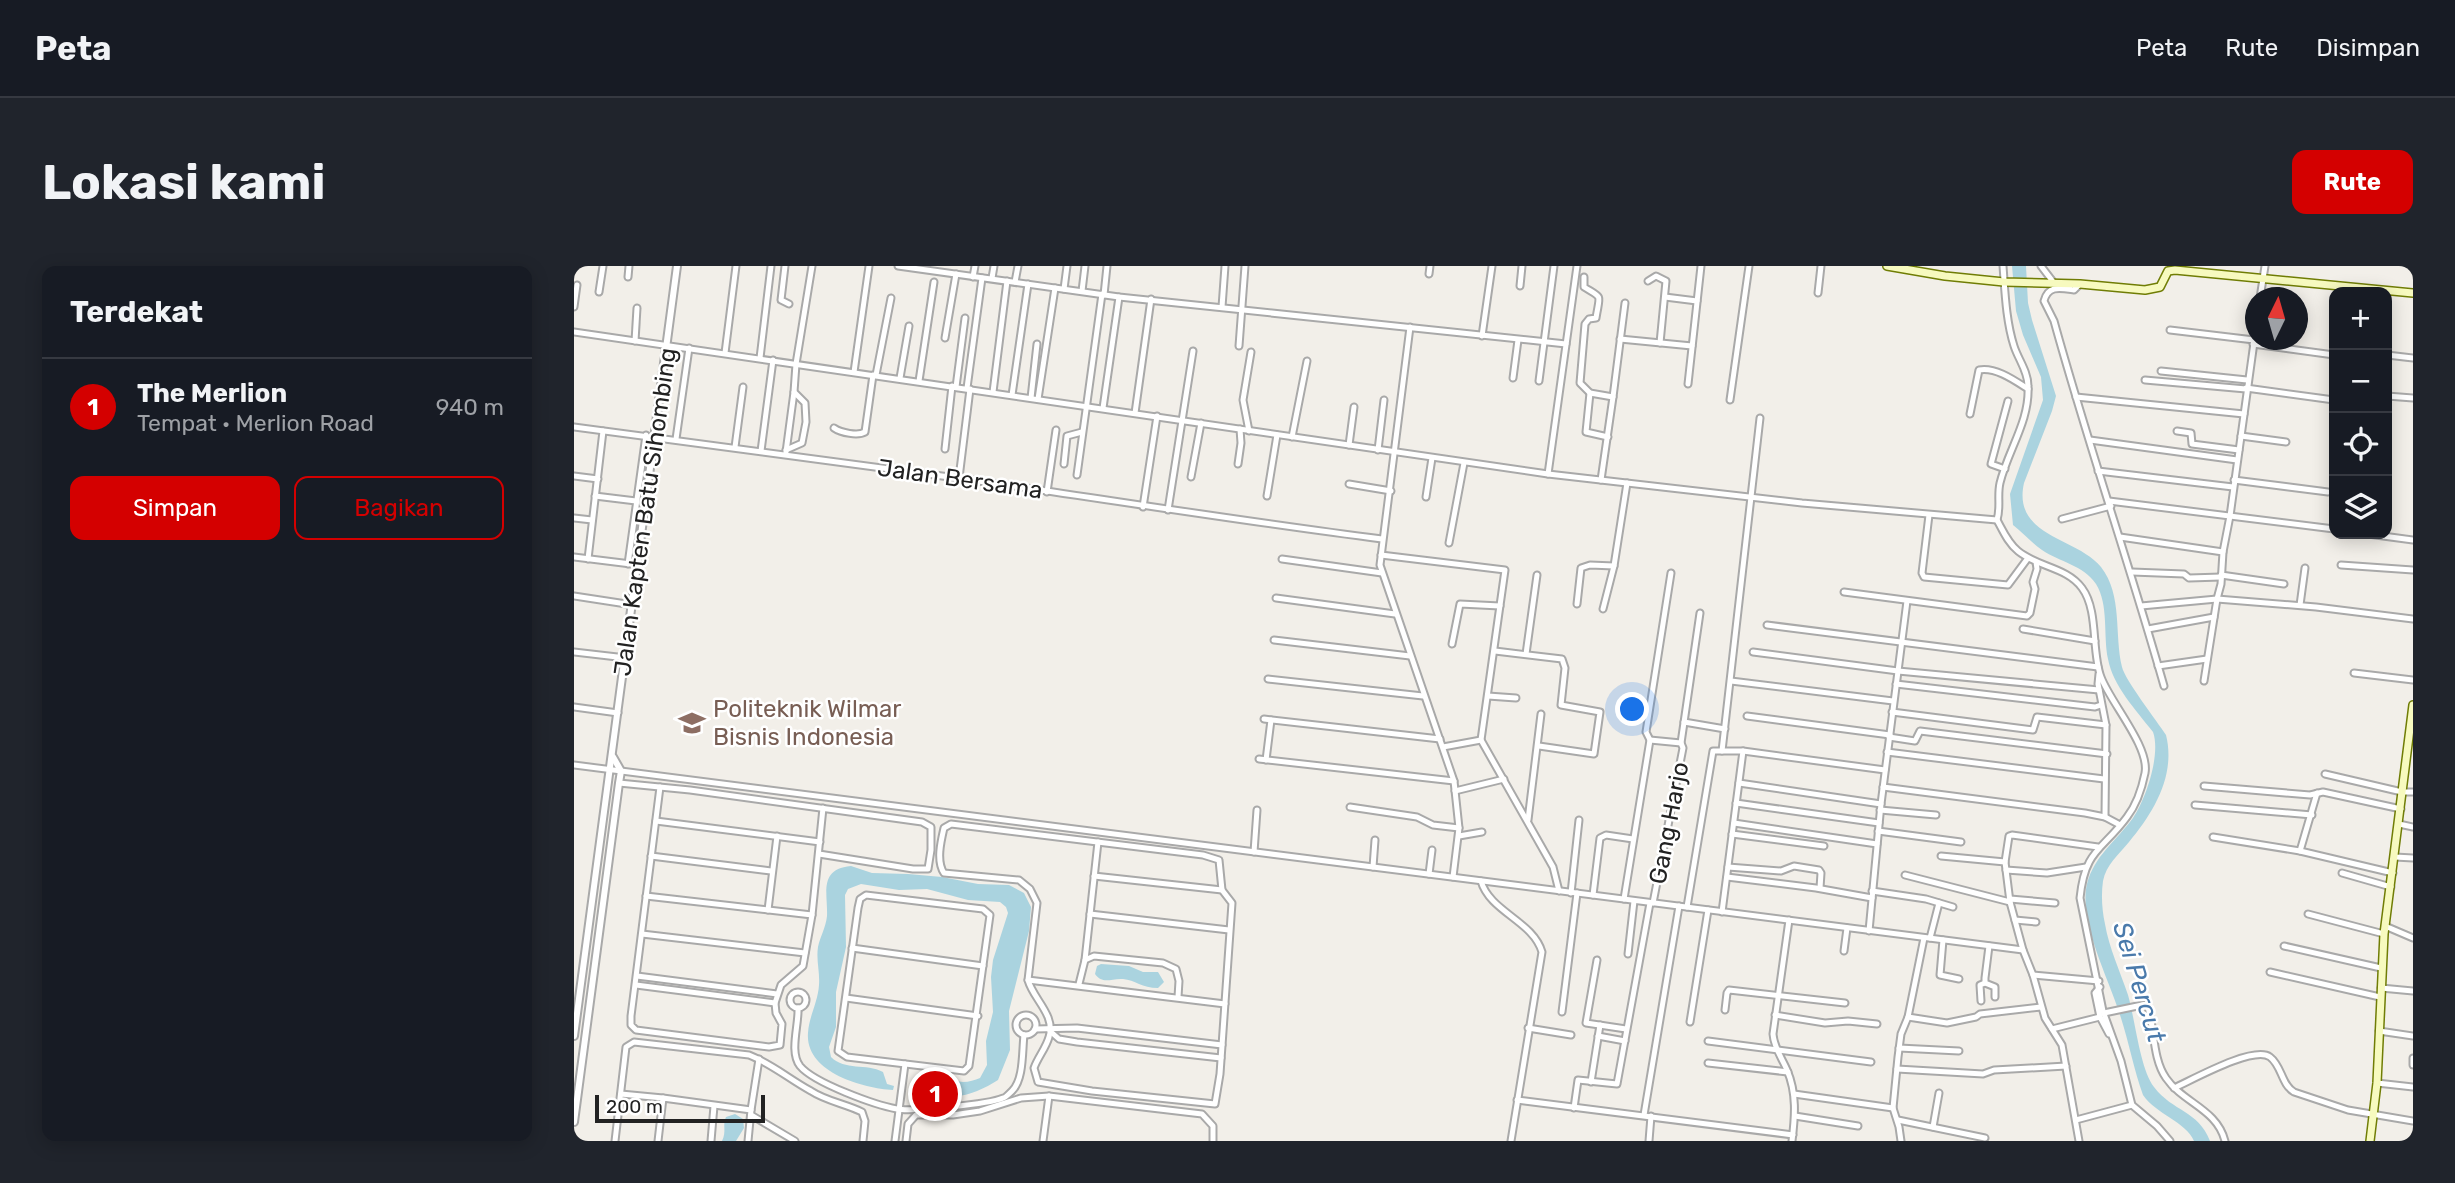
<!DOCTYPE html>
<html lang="id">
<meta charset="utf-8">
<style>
:root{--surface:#171b24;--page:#20242c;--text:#f1f3f6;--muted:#9ea1a6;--line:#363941;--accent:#d40000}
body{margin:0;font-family:Rubik,sans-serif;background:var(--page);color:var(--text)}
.controls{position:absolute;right:21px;top:21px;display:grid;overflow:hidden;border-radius:14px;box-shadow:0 4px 18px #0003}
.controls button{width:63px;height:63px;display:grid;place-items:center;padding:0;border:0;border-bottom:2px solid var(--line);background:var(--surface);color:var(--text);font:35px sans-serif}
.compass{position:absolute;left:1671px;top:21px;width:63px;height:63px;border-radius:50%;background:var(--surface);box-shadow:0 4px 18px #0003;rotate:5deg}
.scale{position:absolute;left:21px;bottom:18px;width:170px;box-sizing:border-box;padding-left:7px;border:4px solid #222;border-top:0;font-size:19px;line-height:24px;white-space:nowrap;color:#222;-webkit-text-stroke:5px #fff;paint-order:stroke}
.you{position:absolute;left:1059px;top:444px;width:24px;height:24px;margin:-18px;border:5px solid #fff;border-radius:50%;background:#1a73e8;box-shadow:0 0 0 10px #1a73e833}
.badge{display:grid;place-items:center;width:46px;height:46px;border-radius:50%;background:var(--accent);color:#fff;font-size:23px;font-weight:700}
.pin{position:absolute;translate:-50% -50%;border:4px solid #fff;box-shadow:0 2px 7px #0006}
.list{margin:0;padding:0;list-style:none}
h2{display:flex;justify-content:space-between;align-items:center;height:91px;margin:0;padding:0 28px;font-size:30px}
h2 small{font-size:23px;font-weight:400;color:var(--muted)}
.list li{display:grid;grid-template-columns:46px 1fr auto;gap:21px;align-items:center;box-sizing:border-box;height:98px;padding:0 28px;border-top:2px solid var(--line)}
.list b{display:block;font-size:26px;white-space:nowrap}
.list p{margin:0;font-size:23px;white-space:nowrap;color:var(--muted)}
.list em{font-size:23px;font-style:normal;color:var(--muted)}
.actions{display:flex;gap:14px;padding:21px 28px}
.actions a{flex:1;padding:16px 0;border:2px solid var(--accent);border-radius:14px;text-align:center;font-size:24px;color:var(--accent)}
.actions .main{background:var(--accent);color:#fff}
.icon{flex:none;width:38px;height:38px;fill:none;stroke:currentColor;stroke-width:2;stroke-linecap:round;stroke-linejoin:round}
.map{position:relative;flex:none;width:1839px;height:875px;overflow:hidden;border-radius:14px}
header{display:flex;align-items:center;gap:42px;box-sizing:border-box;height:98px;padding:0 35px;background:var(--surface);border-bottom:2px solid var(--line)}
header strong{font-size:33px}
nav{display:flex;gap:38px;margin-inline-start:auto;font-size:24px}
.intro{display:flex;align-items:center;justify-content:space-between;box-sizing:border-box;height:168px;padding:0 42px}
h1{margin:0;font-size:49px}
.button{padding:18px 32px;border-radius:14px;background:var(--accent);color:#fff;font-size:24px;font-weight:700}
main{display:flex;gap:42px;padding:0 42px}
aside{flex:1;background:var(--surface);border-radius:14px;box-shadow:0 4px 18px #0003}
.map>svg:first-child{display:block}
.water{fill:#aad3df}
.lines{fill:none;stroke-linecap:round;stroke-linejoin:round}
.minor-casing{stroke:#a9a9a9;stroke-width:9}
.tertiary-casing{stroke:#a9a9a9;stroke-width:10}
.secondary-casing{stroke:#707d05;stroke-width:10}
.minor{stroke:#fff;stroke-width:5}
.tertiary{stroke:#fff;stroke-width:6}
.secondary{stroke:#f7fabf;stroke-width:7}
.labels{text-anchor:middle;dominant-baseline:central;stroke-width:5;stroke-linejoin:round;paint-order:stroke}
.street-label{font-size:24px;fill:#222;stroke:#fff}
.education-label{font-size:24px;fill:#785e54;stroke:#fff;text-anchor:start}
.water-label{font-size:26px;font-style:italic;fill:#4a7aab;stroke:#fff}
</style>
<header>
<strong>Peta</strong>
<nav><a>Peta</a><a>Rute</a><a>Disimpan</a></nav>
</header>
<div class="intro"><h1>Lokasi kami</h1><a class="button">Rute</a></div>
<main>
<aside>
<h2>Terdekat<small></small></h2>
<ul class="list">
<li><span class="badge">1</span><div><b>The Merlion</b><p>Tempat · Merlion Road</p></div><em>940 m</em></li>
</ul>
<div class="actions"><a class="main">Simpan</a><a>Bagikan</a></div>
</aside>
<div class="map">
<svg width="1839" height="875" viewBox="0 0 1839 875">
<rect width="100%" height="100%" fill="#f2efe9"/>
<g class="water">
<path d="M1438 0H1452L1454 37 1458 54 1482 130 1478 145 1450 217C1438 271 1503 271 1527 301 1549 329 1540 369 1548 401 1551 414 1583 455 1592 469 1602 509 1580 546 1555 576 1545 588 1532 599 1529 615 1527 629 1528 644 1531 658 1535 682 1546 705 1554 729 1561 753 1566 803 1580 821 1599 846 1624 844 1636 875H1620C1612 856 1582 848 1569 829 1560 804 1555 777 1547 752 1536 715 1504 656 1513 618 1520 590 1543 574 1559 552 1572 533 1587 488 1579 466 1562 444 1539 420 1534 393 1529 369 1535 339 1522 318 1509 299 1486 296 1468 284 1458 277 1449 267 1439 259L1436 228 1469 134 1467 111 1449 69 1442 45Z"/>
<path d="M277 600 298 607 334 608 368 611 404 618 435 619 450 627 457 641 455 665 435 745 436 784 424 814C411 822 396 830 380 830 368 829 358 822 346 829L337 826V823L342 822C349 800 373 815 389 816 395 816 401 814 406 812L413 799 412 775 419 746 417 711 419 694 434 647 432 641 426 636 394 634 353 623 325 624 287 618 274 623 271 629 272 681 262 726V761L255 781 257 791C271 805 292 797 309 806L313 818 320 820 319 824C288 822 231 806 234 767 235 750 244 736 245 719 246 706 242 694 244 681 246 671 252 661 253 650 254 628 244 603 277 600Z"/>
<path d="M527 698 555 700 569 706H584L590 716 584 722C568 722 561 714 549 713 537 712 529 719 521 708L523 700Z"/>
<path d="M161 848 169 853 170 862 162 875H148C153 865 148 859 152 851Z"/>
</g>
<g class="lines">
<defs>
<g id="minor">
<polyline points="211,0 207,34 215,38"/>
<polyline points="324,0 545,31 992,78"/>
<polyline points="1467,0 1480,17"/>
<polyline points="855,8 856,0"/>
<polyline points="54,11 55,0"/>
<polyline points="399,11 401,0"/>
<path d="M1010 11V21C1029 33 1026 27 1022 52L1015 53 1011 58 1006 117 1016 127 1039 131 1051 37"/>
<polyline points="418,12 420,0"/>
<polyline points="1074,15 1082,10 1092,15 1086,77"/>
<polyline points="441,16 444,0"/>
<path d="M1506 18 1500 24C1486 22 1474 19 1470 35L1480 55C1514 178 1555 297 1590 420"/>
<polyline points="946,20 948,0"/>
<polyline points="490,23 493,0"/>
<polyline points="508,25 511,0"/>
<polyline points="25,26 29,0"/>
<polyline points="1244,27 1247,0"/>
<polyline points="530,29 533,0"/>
<polyline points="1091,31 1123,35"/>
<polyline points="1686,32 1691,0"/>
<polyline points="0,41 3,19"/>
<polyline points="648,41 651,0"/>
<polyline points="836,61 806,299 880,515 885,562 879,611"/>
<polyline points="1596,64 1680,74"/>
<path d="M0 66 974 208 1228 237 1423 254C1427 241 1423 230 1426 217 1434 184 1456 155 1454 120 1454 105 1444 93 1440 80 1432 55 1431 26 1429 0"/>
<polyline points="908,70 918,0"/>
<polyline points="371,72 382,8"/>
<polyline points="1046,73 1118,80"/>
<polyline points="61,75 63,42"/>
<polyline points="1679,78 1760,89"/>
<polyline points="665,80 671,0"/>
<polyline points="151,87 162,0"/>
<polyline points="1813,89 1839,92"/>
<polyline points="186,92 197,0"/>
<polyline points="1587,105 1673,114"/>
<polyline points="280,106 295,0"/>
<polyline points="302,109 317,32"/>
<polyline points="326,112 335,60"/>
<polyline points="939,112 944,74"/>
<polyline points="1571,114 1672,123"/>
<polyline points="345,115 360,16"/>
<polyline points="965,115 980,0"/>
<polyline points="1114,118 1127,0"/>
<polyline points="382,121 391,52"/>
<polyline points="393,122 408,12"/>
<polyline points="1672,122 1760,134"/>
<polyline points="419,126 433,15"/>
<polyline points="1016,127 1012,166 1034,171"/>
<polyline points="438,129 454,18"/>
<polyline points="1813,130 1839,132"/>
<polyline points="1502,131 1670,148"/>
<polyline points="457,132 463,78"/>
<polyline points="464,133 481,22"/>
<polyline points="1156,134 1175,0"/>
<polyline points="529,142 545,31"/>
<polyline points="561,147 577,33"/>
<path d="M1396 148 1405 104C1422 101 1440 114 1454 123"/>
<path d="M0 161C128 178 256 194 383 212 525 232 666 255 808 273"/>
<path d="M260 162C267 167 284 170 291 166L299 109"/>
<polyline points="675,165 669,134 677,86"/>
<polyline points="1603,165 1617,167 1618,178 1665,184"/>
<polyline points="1667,170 1712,176"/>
<polyline points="718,171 733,95"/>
<polyline points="102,173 115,82"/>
<polyline points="1516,174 1663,194"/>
<polyline points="775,179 780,141"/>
<polyline points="161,181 169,121"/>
<polyline points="371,183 378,120"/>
<polyline points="212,184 228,177 232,156 231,137 220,126 222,98 238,0"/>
<polyline points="804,184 810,134"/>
<polyline points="187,185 199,94"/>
<polyline points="212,186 220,126"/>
<polyline points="490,198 493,170 508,166"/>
<polyline points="664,198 667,177 666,163"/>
<polyline points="1431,203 1417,198 1434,135"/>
<polyline points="1524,205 1659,221"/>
<polyline points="974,208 1003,0"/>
<polyline points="503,209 528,28"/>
<polyline points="0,210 24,213"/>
<polyline points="617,211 627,157"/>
<polyline points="385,212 396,123"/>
<polyline points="1027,214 1039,131"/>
<polyline points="1660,214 1754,226"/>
<polyline points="775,218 817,225"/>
<polyline points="473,226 482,164"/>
<polyline points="21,230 62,235"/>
<polyline points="693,230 703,169"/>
<polyline points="852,231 858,192"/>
<polyline points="1535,235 1760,263"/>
<polyline points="569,241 583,150"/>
<polyline points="594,244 619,85"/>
<polyline points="1355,249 1348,307 1350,311 1434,319 1454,292"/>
<polyline points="0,252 18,254"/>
<polyline points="1488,253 1537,240"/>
<path d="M1423 254C1429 265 1434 277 1444 285 1463 301 1493 301 1508 322 1525 345 1517 385 1527 411 1536 436 1576 481 1571 507 1568 522 1563 538 1553 551 1528 585 1511 583 1506 632L1529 745 1547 795 1558 839 1583 860 1596 875"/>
<polyline points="1794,268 1839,274"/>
<polyline points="1546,271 1649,286"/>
<polyline points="875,277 890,197"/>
<polyline points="807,289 931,304 907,474 979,601 985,625"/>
<polyline points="0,291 57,298"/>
<polyline points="14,293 29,165"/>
<polyline points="708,293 808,307"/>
<polyline points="54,298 72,169"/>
<polyline points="1767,299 1839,304"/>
<polyline points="1558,306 1610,308 1615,312 1647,311"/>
<polyline points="1647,309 1710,318"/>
<polyline points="1270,326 1453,350 1456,347 1461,323 1459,316 1463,303 1462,296"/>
<polyline points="0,330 59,339"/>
<polyline points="702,332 821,348"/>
<polyline points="1003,338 1007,302 1016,299 1040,300"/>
<polyline points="1726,339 1731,302"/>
<polyline points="1567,340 1643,333 1742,341 1839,353"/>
<polyline points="1029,343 1040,300 1053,217"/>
<polyline points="1193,359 1524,401"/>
<polyline points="1449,363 1521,375"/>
<polyline points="1574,363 1640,351"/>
<polyline points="700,374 836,390"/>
<polyline points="878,378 886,338 926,340"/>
<polyline points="921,385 988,393 991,402 987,439 1026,446 1020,488 965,480"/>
<polyline points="0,386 52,392"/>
<polyline points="1179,386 1324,405 1525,424"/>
<polyline points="952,388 963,309"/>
<polyline points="1584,400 1633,393"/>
<polyline points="1780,407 1839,414"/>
<polyline points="1525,408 1524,418 1532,459 1531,551"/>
<polyline points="694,413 849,430"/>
<polyline points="1157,415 1319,435"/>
<polyline points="1630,415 1643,333 1647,318 1649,286 1656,250 1682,62"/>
<polyline points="1322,418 1521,441 1527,439"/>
<polyline points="914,430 942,432"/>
<polyline points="0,441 44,447"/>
<polyline points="1318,446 1459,464 1463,451 1532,459"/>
<polyline points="1173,450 1316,469"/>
<polyline points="690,453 866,473"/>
<polyline points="1110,456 1151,463"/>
<polyline points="1315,471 1341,475 1346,465 1533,488"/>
<polyline points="1076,474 1107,477"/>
<polyline points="869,481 907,474"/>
<polyline points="1148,485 1186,152"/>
<polyline points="1313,486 1530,513"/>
<polyline points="685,493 880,515"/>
<polyline points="692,494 697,454"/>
<polyline points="0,499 1449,684"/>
<polyline points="1751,508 1828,526 1839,526"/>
<polyline points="45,517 116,524 348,556 357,561 357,584 354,603 339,603 245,588"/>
<polyline points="1165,517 1307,538"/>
<polyline points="1630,520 1736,529 1749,526 1827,543"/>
<polyline points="86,521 57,750 57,759 62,764 195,781 206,779 208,758 202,747 201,737 207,719 229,700 238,649 249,542"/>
<polyline points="1309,521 1511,547 1531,551 1546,559"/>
<polyline points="881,525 930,513"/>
<polyline points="1162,537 1305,557"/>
<polyline points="1621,539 1738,549"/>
<polyline points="776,541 843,551 859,559 885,562"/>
<polyline points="1306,544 1362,549"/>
<polyline points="954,554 967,448"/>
<polyline points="82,555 246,576"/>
<polyline points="1160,557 1303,578"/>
<path d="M377 558 629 589 645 594 648 624 658 637 646 808 641 838 518 825 464 816 460 802C464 791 472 782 475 771 482 749 459 733 454 714L463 637 456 623 445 614 370 607C362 595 367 575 370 562Z"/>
<polyline points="1825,558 1839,561"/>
<polyline points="1304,565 1387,576"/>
<polyline points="1158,568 1250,580"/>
<polyline points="885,570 908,566"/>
<polyline points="1639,571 1726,585 1819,607"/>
<polyline points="1726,585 1743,527"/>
<polyline points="680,586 683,544"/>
<polyline points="77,590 197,605"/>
<polyline points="1367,590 1431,596"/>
<polyline points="1821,591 1839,592"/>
<polyline points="799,601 801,574"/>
<polyline points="1154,601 1207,605 1220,600 1245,604 1247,607 1246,622"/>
<polyline points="1432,604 1473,607 1512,601"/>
<polyline points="1768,607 1817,621"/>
<polyline points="855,608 858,584"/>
<polyline points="1331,609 1436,636"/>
<polyline points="520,610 648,624"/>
<polyline points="1153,611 1242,622 1298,632"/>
<path d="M907 615C916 646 959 655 968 686L937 875"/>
<polyline points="1298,625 1352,633 1379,641"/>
<polyline points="997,627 1005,554"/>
<polygon points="292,629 409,643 416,649 395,800 390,805 273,791 264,785 284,642 286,633"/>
<polyline points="1019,629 1026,572 1032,569 1059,573"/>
<polyline points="72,630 238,649"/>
<polyline points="1050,633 1076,474 1072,466 1097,307"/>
<polyline points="1436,633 1481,637"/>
<polyline points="1079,637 1109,482 1107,477 1126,347"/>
<polyline points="1113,641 1139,485 1169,485 1311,504"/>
<polyline points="194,644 203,570"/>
<polyline points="1148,646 1169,485"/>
<polyline points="516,648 655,664"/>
<polyline points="1734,648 1810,668"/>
<path d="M1215 654 1199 768C1200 782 1208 792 1213 804 1223 827 1221 851 1218 875"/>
<polyline points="1441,654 1462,656"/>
<polyline points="1811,660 1839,672"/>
<polyline points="1295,665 1307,538 1333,335"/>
<polyline points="68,668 231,687"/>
<polyline points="1356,672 1365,637"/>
<polyline points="1369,674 1366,709 1385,713"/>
<polyline points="1415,680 1411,712 1411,717 1421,721 1421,731"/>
<polyline points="1710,680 1807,702"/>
<polyline points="278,682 409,700"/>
<polyline points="1270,685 1273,662"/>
<polyline points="1054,688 1060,635"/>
<polyline points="511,694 524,576"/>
<polyline points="1023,694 1012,757 1052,763"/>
<polyline points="1696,706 1806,731"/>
<polyline points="1459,709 1525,715"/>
<polyline points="63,710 203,728"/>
<polyline points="454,714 651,738"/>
<polyline points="505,718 511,694 520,690 589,697 602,703 605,715 604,731"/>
<polyline points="62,719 201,737"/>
<polyline points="1526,721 1521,727 1526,751 1535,768"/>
<polyline points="1807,722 1839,725"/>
<circle cx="224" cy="734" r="8"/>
<polyline points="272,732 404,750"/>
<polyline points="1407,735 1406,719 1411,717"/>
<path d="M224 742C225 759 215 786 226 800 240 817 301 839 323 843 338 846 416 838 429 832 431 832 437 826 438 825 450 813 448 786 450 769"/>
<polyline points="1151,744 1153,727 1155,724 1271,737"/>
<polyline points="988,746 1003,627"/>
<path d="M1530 747 1573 738C1581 761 1578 792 1592 812 1609 837 1643 843 1651 875"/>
<polyline points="1201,749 1251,757 1274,755 1303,758"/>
<circle cx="452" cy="759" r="10"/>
<polyline points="1334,751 1373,757 1402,751 1406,748 1467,741"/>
<polyline points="1116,756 1134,644"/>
<polyline points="954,762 997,769"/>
<polyline points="461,763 503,762 648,779"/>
<polyline points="1478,763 1526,751"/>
<polyline points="476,765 485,773 503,776 647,792"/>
<polyline points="1805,765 1839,770"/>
<polyline points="1024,770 1051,775"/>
<polyline points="1134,775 1297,796"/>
<polyline points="1325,782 1385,785"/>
<polyline points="1839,792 1839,799"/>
<polyline points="1134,797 1214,806"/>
<polyline points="1323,803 1409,808 1420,804 1492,800"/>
<polyline points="1017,816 1026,759"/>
<polyline points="1803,817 1839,821"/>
<path d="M1600 822C1618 814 1680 779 1696 791 1708 800 1707 818 1720 826L1774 844 1839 855"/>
<polyline points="47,828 89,832"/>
<polyline points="1220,828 1319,842"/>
<polyline points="943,834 1219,869"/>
<polyline points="1000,842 1004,814 1043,818 1076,637"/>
<polyline points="177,844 185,793"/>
<polyline points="177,849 221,875"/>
<polyline points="1070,849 1105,640"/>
<polyline points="1221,850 1284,860"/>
<polyline points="1324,854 1411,872"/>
<polyline points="1502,854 1558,839"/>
<polyline points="1359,861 1365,827"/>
<path d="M41 875 52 781 60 776 175 789C198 798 215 813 237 825 252 835 272 838 288 846L291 855 289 875"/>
<polyline points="84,875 89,832 177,844 174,875"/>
<polyline points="137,875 140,840"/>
<polyline points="321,875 331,798"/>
<polyline points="332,875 334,858 342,849 379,849 406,845 447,832 475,830 628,848 639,860 639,875"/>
<polyline points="469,875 475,830"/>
<polyline points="1075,875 1077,850"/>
<polyline points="1327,875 1325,861 1319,842 1324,791 1327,768 1334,751 1350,672"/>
<polyline points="1505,875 1488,779 1471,752 1459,709 1449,684 1436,636 1431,596 1435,570 1438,569 1524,581"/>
</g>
<g id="tertiary">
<polyline points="0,770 103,0"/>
<polyline points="0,856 45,517 47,505 39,491"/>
</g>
<g id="secondary">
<polyline points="1313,0 1371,10 1430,16 1506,18 1571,24 1586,21 1594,5 1601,4 1839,27"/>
<polyline points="1796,875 1803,817 1810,668 1839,439"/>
</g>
</defs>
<use href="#minor" class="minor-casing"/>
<use href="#tertiary" class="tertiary-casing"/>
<use href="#secondary" class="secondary-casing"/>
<use href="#minor" class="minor"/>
<use href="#tertiary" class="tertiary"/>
<use href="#secondary" class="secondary"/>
</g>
<defs>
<symbol id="university-bare" viewBox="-9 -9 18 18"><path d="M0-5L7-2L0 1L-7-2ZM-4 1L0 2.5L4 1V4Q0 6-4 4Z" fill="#8d6e63" stroke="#fff" stroke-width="2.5" paint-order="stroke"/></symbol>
</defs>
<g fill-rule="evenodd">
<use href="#university-bare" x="99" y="438" width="38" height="38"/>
</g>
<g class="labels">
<g class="street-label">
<text transform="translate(386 213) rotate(8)">Jalan Bersama</text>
<text transform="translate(71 246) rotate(-82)">Jalan Kapten Batu Sihombing</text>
<text transform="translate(1095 557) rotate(-79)">Gang Harjo</text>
</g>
<g class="education-label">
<text x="139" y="443">Politeknik Wilmar<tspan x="139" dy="28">Bisnis Indonesia</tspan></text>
</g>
<g class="water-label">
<text transform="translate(1565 716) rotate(73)">Sei Percut</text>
</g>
</g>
</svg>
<div class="controls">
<button>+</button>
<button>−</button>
<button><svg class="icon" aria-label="locate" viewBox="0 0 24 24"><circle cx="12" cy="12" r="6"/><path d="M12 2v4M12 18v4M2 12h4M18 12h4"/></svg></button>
<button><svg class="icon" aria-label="layers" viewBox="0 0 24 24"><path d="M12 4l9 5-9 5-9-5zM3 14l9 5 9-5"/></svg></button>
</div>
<svg class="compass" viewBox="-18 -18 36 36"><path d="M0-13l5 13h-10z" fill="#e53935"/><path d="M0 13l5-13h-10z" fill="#9ea1a6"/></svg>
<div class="scale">200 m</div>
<div class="you"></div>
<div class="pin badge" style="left:361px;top:828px">1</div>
</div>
</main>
